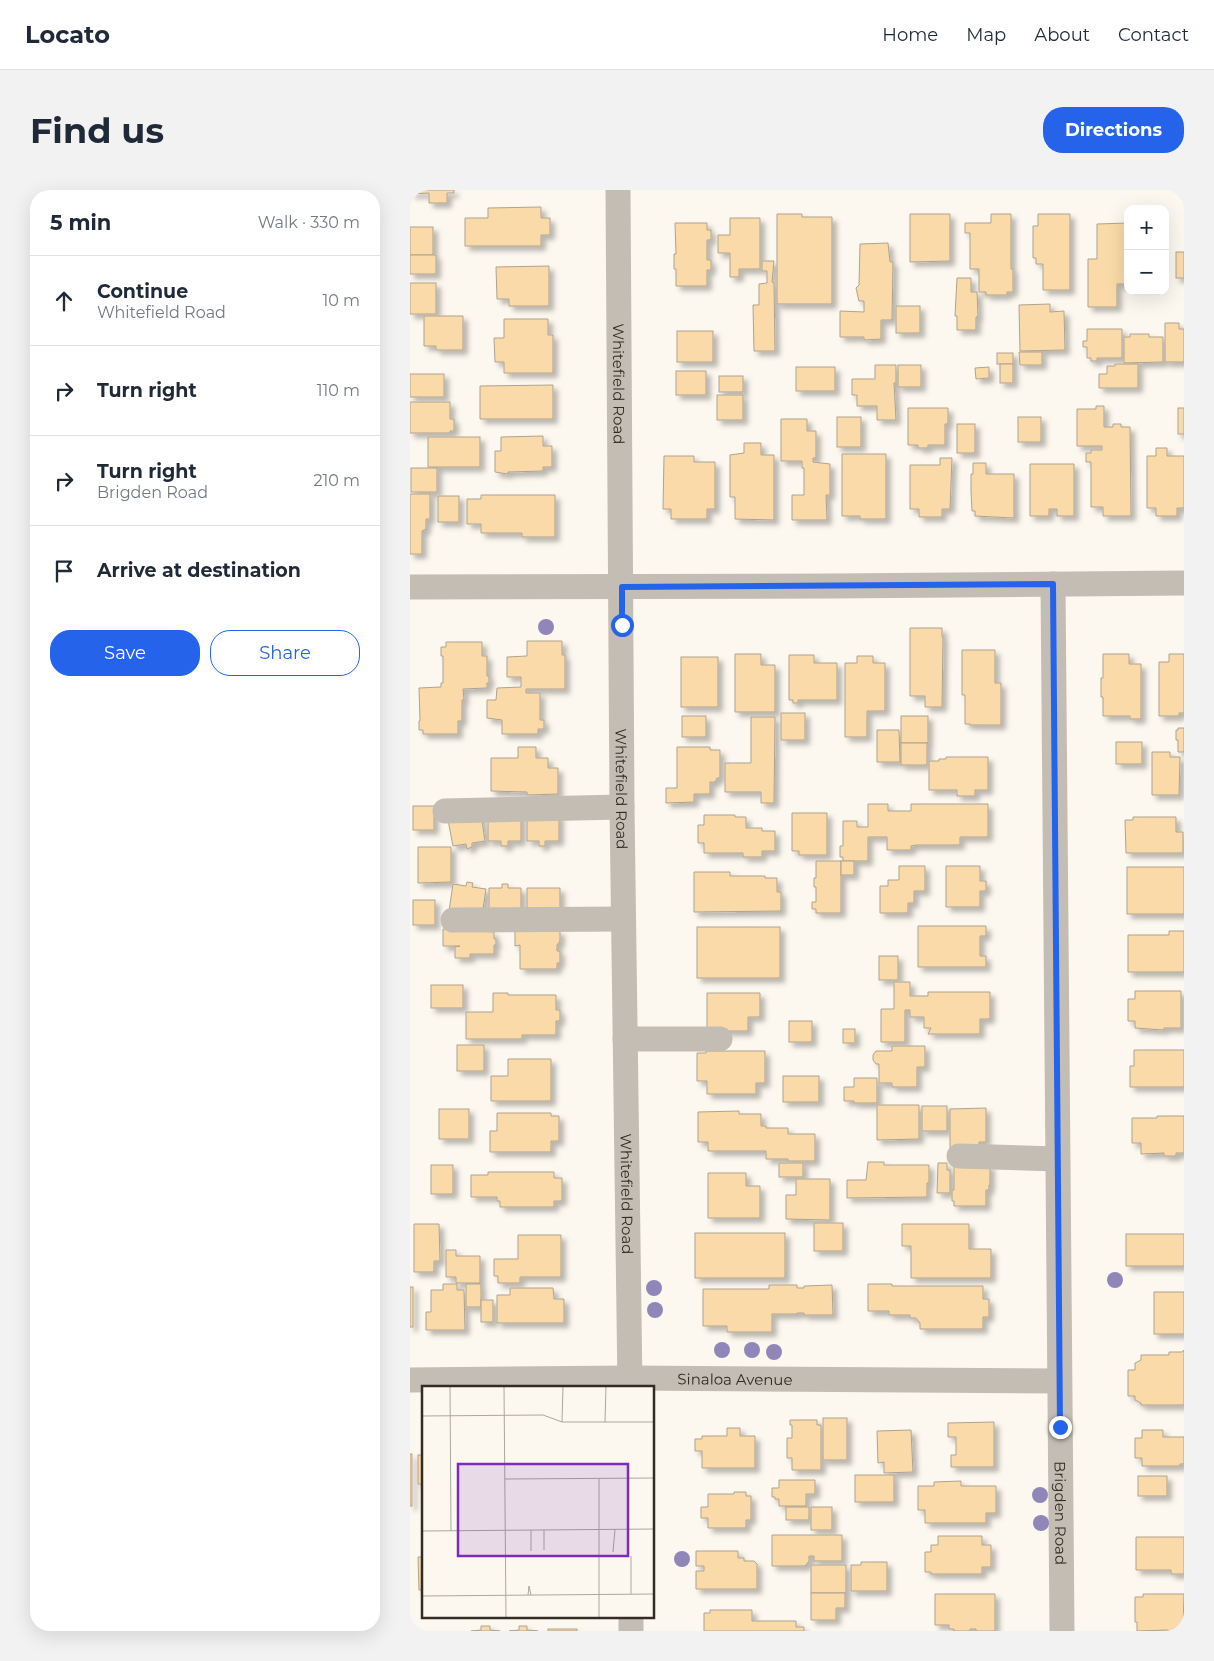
<!DOCTYPE html>
<meta charset="utf-8">
<style>
:root{--surface:#fff;--page:#f2f2f3;--text:#1f2937;--muted:#747a83;--line:#e0e1e3;--accent:#2563eb}
body{margin:0;font-family:Montserrat,sans-serif;background:var(--page);color:var(--text)}
.controls{position:absolute;right:15px;top:15px;display:grid;overflow:hidden;border-radius:10px;box-shadow:0 5px 20px #0002}
.controls button{width:45px;height:45px;display:grid;place-items:center;padding:0;border:0;border-bottom:1px solid var(--line);background:var(--surface);color:var(--text);font:25px sans-serif}
.stop{position:absolute;width:15px;height:15px;margin:-11px;border:4px solid #2563eb;border-radius:50%;background:#fff}
.stop.end{background:#2563eb;border-color:#fff;box-shadow:0 1px 5px #0008}
.list{margin:0;padding:0;list-style:none}
h2{display:flex;justify-content:space-between;align-items:center;height:65px;margin:0;padding:0 20px;font-size:21px}
h2 small{font-size:16px;font-weight:400;color:var(--muted)}
.list li{display:grid;grid-template-columns:32px 1fr auto;gap:15px;align-items:center;box-sizing:border-box;height:90px;padding:0 20px;border-top:1px solid var(--line)}
.list b{display:block;font-size:19px;white-space:nowrap}
.list p{margin:0;font-size:16px;white-space:nowrap;color:var(--muted)}
.list em{font-size:16px;font-style:normal;color:var(--muted)}
.actions{display:flex;gap:10px;padding:15px 20px}
.actions a{flex:1;padding:11px 0;border:1px solid var(--accent);border-radius:20px;text-align:center;font-size:18px;color:var(--accent)}
.actions .main{background:var(--accent);color:#fff}
.icon{flex:none;width:28px;height:28px;fill:none;stroke:currentColor;stroke-width:2;stroke-linecap:round;stroke-linejoin:round}
.map{position:relative;flex:none;width:774px;height:1441px;overflow:hidden;border-radius:20px}
header{display:flex;align-items:center;gap:30px;box-sizing:border-box;height:70px;padding:0 25px;background:var(--surface);border-bottom:1px solid var(--line)}
header strong{font-size:24px}
nav{display:flex;gap:28px;margin-inline-start:auto;font-size:18px}
.intro{display:flex;align-items:center;justify-content:space-between;box-sizing:border-box;height:120px;padding:0 30px}
h1{margin:0;font-size:35px}
.button{padding:12px 22px;border-radius:20px;background:var(--accent);color:#fff;font-size:18px;font-weight:700}
main{display:flex;gap:30px;padding:0 30px}
aside{flex:1;background:var(--surface);border-radius:20px;box-shadow:0 5px 20px #0002}
.map>svg:first-child{display:block}
.building{fill:#f9daa8;stroke:#afa38f;filter:url(#shadow)}
.lines{fill:none;stroke-linecap:round;stroke-linejoin:round}
.minor{stroke:#c3bdb4;stroke-width:25}
.tree{fill:#9087b8}
.route{stroke:#2563eb;stroke-width:6}
.labels{text-anchor:middle;dominant-baseline:central;stroke-width:4;stroke-linejoin:round;paint-order:stroke}
.street-label{font-size:15px;fill:#312c24;stroke:#fff}
.inset-road{fill:none;stroke:#aba69e;stroke-width:1}
.view{fill:#7b2cbf;fill-opacity:0.15;stroke:#7b2cbf;stroke-width:2.5}
.inset-edge{fill:none;stroke:#312c24;stroke-width:2.5}
</style>
<header>
<strong>Locato</strong>
<nav><a>Home</a><a>Map</a><a>About</a><a>Contact</a></nav>
</header>
<div class="intro"><h1>Find us</h1><a class="button">Directions</a></div>
<main>
<aside>
<h2>5 min<small>Walk · 330 m</small></h2>
<ul class="list">
<li><svg class="icon" aria-label="ahead" viewBox="0 0 24 24"><path d="M12 20V5M6 11l6-6 6 6"/></svg><div><b>Continue</b><p>Whitefield Road</p></div><em>10 m</em></li>
<li><svg class="icon" aria-label="right" viewBox="0 0 24 24"><path d="M7 20v-9h11M14 6l5 5-5 5"/></svg><div><b>Turn right</b></div><em>110 m</em></li>
<li><svg class="icon" aria-label="right" viewBox="0 0 24 24"><path d="M7 20v-9h11M14 6l5 5-5 5"/></svg><div><b>Turn right</b><p>Brigden Road</p></div><em>210 m</em></li>
<li><svg class="icon" aria-label="arrive" viewBox="0 0 24 24"><path d="M6 21V4h12l-3 4 3 4H6"/></svg><div><b>Arrive at destination</b></div></li>
</ul>
<div class="actions"><a class="main">Save</a><a>Share</a></div>
</aside>
<div class="map">
<svg width="774" height="1441" viewBox="0 0 774 1441">
<defs>
<filter id="shadow"><feDropShadow dx="4.5" dy="4.5" stdDeviation="2.5" flood-color="#0004"/></filter>
</defs>
<rect width="100%" height="100%" fill="#fdf8ef"/>
<g class="building">
<polygon points="1,0 44,0 44,3 37,3 37,13 19,13 19,3 1,4"/>
<polygon points="131,17 131,28 140,28 140,45 131,45 131,56 55,56 55,28 78,28 78,18"/>
<polygon points="367,24 392,24 392,27 422,27 422,114 367,114"/>
<polygon points="500,24 540,24 540,71 500,72"/>
<polygon points="581,24 601,24 601,79 603,79 603,102 597,102 597,105 576,105 576,102 569,102 569,79 560,79 560,43 555,43 555,33 581,33"/>
<polygon points="628,24 660,24 660,100 633,100 633,74 626,74 626,68 623,68 623,36 628,36"/>
<polygon points="320,28 350,28 350,79 329,79 329,87 320,87 320,63 308,63 308,45 320,45"/>
<polygon points="265,33 297,33 297,40 301,40 301,50 297,50 297,70 301,70 301,80 297,80 297,96 266,96 266,79 264,79 264,64 266,64"/>
<polygon points="718,33 718,84 715,84 715,94 707,94 707,117 678,117 678,69 687,69 687,34"/>
<rect x="0" y="37" width="23" height="28"/>
<polygon points="478,53 480,72 483,72 482,130 471,130 471,149 454,150 454,147 430,147 430,121 454,122 454,111 449,111 446,98 449,95 450,54"/>
<rect x="766" y="62" width="8" height="26"/>
<rect x="0" y="65" width="26" height="19"/>
<polygon points="352,71 364,71 362,92 364,93 365,161 344,161 343,115 349,115 349,94 357,93 357,81 352,81"/>
<polygon points="139,76 139,116 99,116 99,109 87,109 86,77"/>
<polygon points="547,88 561,88 561,102 567,102 568,127 566,127 566,140 547,140 547,126 545,126"/>
<rect x="0" y="93" width="26" height="31"/>
<polygon points="640,114 640,122 654,121 655,160 610,161 609,115"/>
<rect x="486" y="116" width="24" height="27"/>
<polygon points="14,126 53,126 53,160 26,160 26,156 14,156"/>
<polygon points="94,129 138,129 138,145 143,145 143,183 94,183 94,172 85,172 84,148 94,148"/>
<polygon points="755,133 769,133 769,139 774,139 774,172 755,172"/>
<polygon points="677,139 712,139 712,168 687,168 687,171 681,171 681,168 677,168 677,157 673,157 673,151 677,151"/>
<rect x="267" y="141" width="36" height="31"/>
<polygon points="720,144 739,144 739,147 753,147 753,172 714,173 714,147 720,147"/>
<polygon points="609,162 632,162 632,175 610,175"/>
<rect x="587" y="163" width="16" height="11"/>
<rect x="590" y="174" width="13" height="19"/>
<polygon points="705,174 728,174 728,198 689,198 689,184 697,184 697,176 705,176"/>
<polygon points="465,175 486,175 486,193 484,193 486,230 467,230 467,216 447,216 447,205 442,205 442,189 465,189"/>
<rect x="488" y="175" width="23" height="22"/>
<rect x="386" y="177" width="39" height="24"/>
<polygon points="579,177 579,188 566,189 565,178"/>
<rect x="266" y="181" width="30" height="24"/>
<rect x="0" y="184" width="34" height="23"/>
<rect x="309" y="186" width="24" height="16"/>
<polygon points="143,195 143,229 70,229 70,196"/>
<rect x="307" y="205" width="26" height="25"/>
<polygon points="0,212 40,212 40,229 44,229 44,241 40,241 40,243 0,243"/>
<polygon points="686,216 694,216 694,237 703,237 703,234 711,234 711,237 720,237 721,326 693,326 693,317 681,317 681,272 676,272 676,263 681,263 681,260 692,260 692,256 667,256 667,219 686,219"/>
<polygon points="498,218 538,218 538,234 535,234 535,255 518,255 518,258 508,258 508,255 498,255"/>
<rect x="768" y="218" width="6" height="26"/>
<rect x="427" y="227" width="24" height="30"/>
<rect x="608" y="227" width="23" height="25"/>
<polygon points="371,229 397,229 397,241 406,241 406,268 403,268 403,272 420,274 420,305 416,305 417,330 382,330 382,305 394,305 394,278 392,278 392,271 371,271"/>
<rect x="547" y="234" width="18" height="29"/>
<polygon points="133,246 133,256 142,256 142,277 133,277 133,281 98,282 98,284 85,282 85,261 91,261 91,247"/>
<rect x="18" y="247" width="52" height="30"/>
<polygon points="334,253 351,253 351,265 364,265 364,330 325,329 325,307 320,307 320,265 334,263"/>
<polygon points="746,258 757,258 757,266 774,266 774,318 767,318 767,326 746,326 746,318 737,318 737,266 746,266"/>
<polygon points="432,264 476,264 476,329 450,329 450,326 432,326"/>
<polygon points="254,266 284,266 284,272 305,272 305,319 297,319 297,329 261,329 261,319 253,319"/>
<polygon points="530,268 542,268 540,319 532,319 532,327 509,327 509,319 500,319 500,275 530,275"/>
<polygon points="563,273 576,273 576,284 604,284 604,328 565,326 565,321 562,321 561,302 561,284 563,284"/>
<polygon points="620,274 664,274 664,326 647,326 647,319 639,319 639,326 620,326"/>
<rect x="1" y="278" width="26" height="24"/>
<polygon points="0,304 20,304 20,329 16,329 16,339 12,341 12,364 0,364"/>
<polygon points="71,305 145,305 145,347 112,347 112,343 71,343 71,334 57,334 57,309 71,309"/>
<rect x="28" y="306" width="21" height="26"/>
<polygon points="500,438 532,438 532,447 533,447 532,517 515,517 515,506 500,506"/>
<polygon points="117,451 152,451 152,465 155,465 155,499 116,499 116,503 130,503 130,530 134,530 134,539 128,539 128,544 92,544 92,530 77,528 77,510 86,510 87,498 111,497 111,487 97,487 97,467 117,466"/>
<polygon points="36,452 72,452 72,466 77,466 77,486 79,486 79,493 77,493 77,498 53,499 54,510 52,510 52,531 48,531 48,544 13,544 13,540 9,540 9,531 10,531 9,498 31,497 31,493 33,493 33,466 31,466 31,457 36,457"/>
<polygon points="552,460 585,460 585,493 591,493 591,535 560,535 560,534 555,534 555,505 552,505"/>
<polygon points="325,464 351,464 351,475 365,475 365,522 325,522"/>
<polygon points="693,464 719,464 719,474 731,474 731,529 720,529 720,526 693,526 693,507 691,507 691,488 693,488"/>
<polygon points="759,464 774,464 774,523 769,523 769,526 749,526 749,472 759,472"/>
<polygon points="379,465 404,465 404,473 427,473 427,510 388,510 388,513 383,513 383,510 379,510"/>
<polygon points="447,466 463,466 463,473 475,473 475,521 457,521 457,547 435,547 435,473 447,473"/>
<rect x="271" y="467" width="37" height="50"/>
<rect x="371" y="523" width="24" height="27"/>
<rect x="272" y="526" width="24" height="21"/>
<rect x="491" y="526" width="27" height="27"/>
<polygon points="341,527 365,527 364,613 351,613 351,602 315,602 315,573 341,573"/>
<polygon points="768,538 774,538 774,562 768,562 768,550 766,550 766,540 768,540"/>
<polygon points="467,540 489,540 490,572 467,572"/>
<rect x="706" y="552" width="26" height="22"/>
<rect x="491" y="553" width="26" height="22"/>
<polygon points="108,557 126,557 126,568 138,568 138,578 148,578 148,604 117,605 117,602 81,601 81,568 108,568"/>
<polygon points="267,557 300,557 300,560 310,560 310,588 307,588 305,592 300,592 300,604 284,604 284,612 256,613 256,598 267,598"/>
<polygon points="742,562 760,562 760,567 770,567 769,605 742,605"/>
<polygon points="536,567 578,567 578,600 565,600 565,606 547,606 547,600 519,600 519,571 529,571 529,569 536,569"/>
<polygon points="458,614 478,614 478,621 501,621 501,614 578,614 578,647 550,647 550,655 507,655 501,656 501,660 477,660 477,647 458,647 458,671 433,671 433,667 430,667 430,656 433,656 433,631 447,631 447,637 458,637"/>
<rect x="3" y="616" width="21" height="24"/>
<polygon points="382,623 417,623 417,665 389,665 389,661 382,661"/>
<polygon points="71,624 75,651 62,653 62,657 57,659 56,654 43,656 38,630"/>
<polygon points="78,624 111,624 111,651 98,651 98,656 91,656 91,651 78,651"/>
<polygon points="117,624 149,624 149,651 135,651 135,656 129,656 129,651 117,651"/>
<polygon points="294,625 325,625 325,627 336,627 336,638 352,638 352,641 365,641 365,661 352,661 352,667 333,667 333,663 294,663 294,653 288,653 288,635 294,635"/>
<polygon points="723,627 766,627 766,642 773,642 773,663 716,663 715,630 723,630"/>
<polygon points="8,657 41,657 41,692 8,693"/>
<polygon points="406,671 431,671 431,723 406,723 406,719 402,719 402,712 406,712 406,697 404,697 404,688 406,688"/>
<rect x="431" y="671" width="13" height="14"/>
<polygon points="489,676 515,676 515,701 504,701 504,713 498,713 498,723 470,723 470,696 478,696 478,690 489,690"/>
<polygon points="536,676 570,676 570,691 576,691 576,701 570,701 570,717 536,717"/>
<rect x="717" y="677" width="57" height="47"/>
<polygon points="284,682 320,682 320,686 355,686 355,688 367,688 367,702 371,702 371,721 284,722"/>
<polygon points="57,692 63,693 62,697 76,699 72,726 39,721 43,694 56,696"/>
<polygon points="92,694 98,694 98,698 111,698 111,725 79,725 79,698 92,698"/>
<polygon points="117,698 150,698 150,724 117,725"/>
<rect x="3" y="710" width="22" height="25"/>
<polygon points="105,736 150,741 150,751 147,755 147,761 150,761 150,773 147,773 147,779 110,779 110,755 105,756"/>
<polygon points="508,736 576,736 576,746 570,746 570,766 576,766 576,777 508,777"/>
<rect x="287" y="737" width="83" height="51"/>
<polygon points="33,739 84,742 84,749 86,749 86,755 84,755 84,764 60,764 60,768 45,768 45,757 50,756 33,756"/>
<polygon points="759,741 774,741 774,782 718,782 718,745 759,745"/>
<rect x="469" y="766" width="19" height="24"/>
<polygon points="484,792 500,792 500,806 518,806 518,802 580,802 580,829 570,829 570,844 518,844 521,838 514,838 514,827 500,827 500,820 495,820 495,852 471,852 471,819 484,819"/>
<rect x="21" y="795" width="32" height="23"/>
<polygon points="725,801 771,801 771,838 754,838 754,840 725,838 725,831 718,831 718,809 725,809"/>
<polygon points="83,803 98,803 98,805 146,805 146,820 150,820 150,831 146,831 146,845 112,845 112,849 56,849 56,822 83,822"/>
<polygon points="297,803 350,803 350,827 338,827 338,841 297,841"/>
<rect x="379" y="831" width="23" height="21"/>
<rect x="433" y="839" width="12" height="14"/>
<rect x="47" y="855" width="27" height="26"/>
<polygon points="482,856 515,856 515,877 507,877 507,897 482,897 482,893 469,893 469,874 466,874 463,870 463,865 466,861 482,861"/>
<polygon points="724,860 774,860 774,897 720,897 720,876 724,876"/>
<polygon points="296,861 355,861 355,893 346,893 346,904 297,904 297,891 287,891 287,863 296,863"/>
<polygon points="98,869 141,869 141,911 81,911 81,886 98,886"/>
<rect x="373" y="886" width="36" height="26"/>
<polygon points="444,888 467,888 467,913 444,913 444,911 434,911 434,897 444,897"/>
<polygon points="467,915 509,915 509,949 467,950"/>
<rect x="512" y="916" width="25" height="25"/>
<polygon points="576,918 576,952 569,952 569,960 540,960 540,919"/>
<rect x="29" y="919" width="30" height="30"/>
<polygon points="329,921 329,924 351,924 351,936 356,936 356,938 378,938 378,944 405,944 405,971 378,971 378,969 356,969 356,961 298,961 298,952 288,952 288,922"/>
<polygon points="87,923 141,923 141,926 149,926 149,951 141,951 141,962 80,962 80,941 87,941"/>
<polygon points="747,926 774,926 774,963 766,963 766,966 754,966 754,963 731,964 731,953 722,953 722,928 747,928"/>
<polygon points="458,972 474,972 474,975 519,975 519,993 517,993 517,1007 437,1008 437,990 456,990"/>
<rect x="369" y="973" width="24" height="14"/>
<polygon points="528,973 537,973 537,980 540,980 540,1003 527,1003"/>
<rect x="21" y="975" width="22" height="29"/>
<polygon points="544,975 580,975 580,995 579,995 579,1000 576,1000 576,1016 544,1016 544,1011 542,1011 542,1000 544,1000"/>
<polygon points="78,982 144,982 144,988 152,988 152,1011 144,1011 144,1017 90,1017 90,1011 87,1011 87,1007 61,1007 61,985 78,985"/>
<polygon points="298,983 336,983 336,996 350,996 350,1028 298,1028"/>
<polygon points="386,989 420,989 420,1030 376,1029 376,1005 386,1005"/>
<rect x="404" y="1033" width="29" height="28"/>
<polygon points="4,1034 29,1034 30,1071 24,1071 24,1082 4,1082"/>
<polygon points="492,1034 559,1034 559,1059 581,1059 581,1088 501,1088 501,1056 492,1056"/>
<rect x="285" y="1043" width="90" height="45"/>
<rect x="716" y="1044" width="58" height="32"/>
<polygon points="108,1045 151,1045 151,1087 110,1087 110,1093 88,1093 88,1086 84,1086 84,1069 108,1069"/>
<polygon points="36,1060 46,1060 46,1066 70,1066 70,1093 46,1093 46,1087 36,1087"/>
<polygon points="33,1094 47,1094 47,1100 54,1100 55,1140 16,1140 16,1122 21,1122 21,1100 33,1100"/>
<rect x="56" y="1094" width="15" height="23"/>
<polygon points="458,1094 482,1094 482,1096 573,1096 573,1109 579,1109 579,1127 573,1127 573,1139 510,1139 510,1133 506,1128 500,1128 500,1125 479,1125 479,1121 458,1121"/>
<polygon points="359,1095 387,1095 387,1098 394,1098 394,1096 422,1095 423,1125 394,1125 394,1123 387,1123 387,1124 362,1124 362,1142 317,1142 317,1136 293,1136 293,1099 359,1099"/>
<rect x="0" y="1097" width="3" height="40"/>
<polygon points="100,1098 143,1098 144,1109 154,1109 154,1133 87,1133 87,1105 100,1105"/>
<rect x="744" y="1102" width="30" height="42"/>
<rect x="71" y="1110" width="12" height="22"/>
<polygon points="774,1160 774,1215 731,1215 731,1213 725,1210 725,1206 718,1206 718,1180 725,1180 725,1173 731,1170 731,1165 759,1165 759,1162 772,1162"/>
<rect x="413" y="1228" width="24" height="42"/>
<polygon points="380,1230 407,1230 407,1235 411,1235 411,1280 382,1280 382,1268 377,1268 377,1248 382,1248 382,1235 380,1235"/>
<polygon points="584,1232 584,1277 541,1277 541,1265 546,1265 546,1247 538,1247 538,1233"/>
<polygon points="317,1238 330,1238 330,1246 345,1246 345,1278 292,1278 292,1261 285,1261 285,1249 292,1249 292,1246 317,1246"/>
<polygon points="501,1240 503,1282 474,1283 474,1272 468,1273 467,1241"/>
<polygon points="732,1240 753,1240 753,1247 774,1247 774,1274 770,1274 770,1276 732,1276 732,1268 725,1268 725,1248 732,1248"/>
<rect x="0" y="1264" width="2" height="52"/>
<rect x="8" y="1265" width="6" height="29"/>
<rect x="445" y="1285" width="39" height="27"/>
<rect x="728" y="1286" width="29" height="20"/>
<polygon points="369,1290 405,1290 405,1304 396,1304 396,1316 369,1316 369,1309 365,1309 365,1307 362,1307 362,1298 369,1298"/>
<polygon points="551,1291 551,1296 586,1296 586,1323 576,1323 576,1333 515,1333 515,1320 508,1320 508,1296 524,1296 524,1292"/>
<polygon points="324,1302 336,1302 336,1306 341,1306 341,1330 336,1330 336,1338 298,1338 298,1328 291,1328 291,1317 298,1317 298,1304 324,1304"/>
<rect x="376" y="1317" width="23" height="13"/>
<rect x="401" y="1317" width="21" height="23"/>
<polygon points="362,1345 432,1345 432,1371 404,1371 404,1366 399,1366 399,1371 395,1376 362,1376"/>
<polygon points="528,1346 572,1346 572,1355 581,1355 581,1377 572,1377 572,1384 521,1384 521,1382 515,1382 515,1362 521,1362 521,1355 528,1355"/>
<polygon points="726,1347 774,1347 774,1384 761,1384 761,1380 726,1380"/>
<polygon points="286,1361 328,1361 328,1368 334,1368 334,1371 344,1371 347,1374 347,1399 286,1399 286,1381 294,1381 294,1376 286,1376"/>
<polygon points="8,1367 14,1367 14,1400 9,1400"/>
<polygon points="451,1372 477,1372 477,1401 441,1401 441,1375 451,1375"/>
<rect x="401" y="1375" width="35" height="28"/>
<polygon points="401,1403 435,1403 435,1418 426,1418 426,1430 401,1430"/>
<polygon points="525,1404 585,1404 585,1441 566,1441 566,1439 560,1439 560,1441 544,1441 544,1439 539,1439 539,1435 525,1435"/>
<polygon points="733,1404 774,1404 773,1438 766,1438 760,1441 757,1440 727,1441 727,1432 725,1432 725,1407 733,1407"/>
<polygon points="300,1420 342,1420 342,1431 386,1431 386,1437 394,1437 394,1441 294,1441 294,1423 300,1423"/>
<polygon points="71,1436 80,1436 80,1440 90,1441 61,1441 71,1440"/>
<polygon points="109,1436 117,1436 117,1440 128,1441 99,1441 109,1440"/>
<rect x="138" y="1439" width="29" height="2"/>
</g>
<g class="lines">
<g class="minor">
<path id="s1" d="M208 0 212 617 220 1197"/>
<path id="s2" d="M643 394 652 1441"/>
<polyline points="0,397 422,396 774,393"/>
<polyline points="35,621 212,617"/>
<polyline points="43,730 213,729"/>
<polyline points="215,849 310,849"/>
<polyline points="549,966 647,969"/>
<path id="s3" d="M0 1190 220 1188 649 1191"/>
<polyline points="221,1427 221,1441"/>
</g>
</g>
<g class="tree">
<circle cx="136" cy="437" r="8"/>
<circle cx="705" cy="1090" r="8"/>
<circle cx="244" cy="1098" r="8"/>
<circle cx="245" cy="1120" r="8"/>
<circle cx="312" cy="1160" r="8"/>
<circle cx="342" cy="1160" r="8"/>
<circle cx="364" cy="1162" r="8"/>
<circle cx="630" cy="1305" r="8"/>
<circle cx="631" cy="1333" r="8"/>
<circle cx="272" cy="1369" r="8"/>
</g>
<g class="lines">
<polyline class="route" points="212,435 212,397 643,394 650,1237"/>
</g>
<g class="labels">
<g class="street-label">
<text stroke="none"><textPath href="#s1" startOffset="194">Whitefield Road</textPath></text>
<text stroke="none"><textPath href="#s1" startOffset="599">Whitefield Road</textPath></text>
<text stroke="none"><textPath href="#s1" startOffset="1004">Whitefield Road</textPath></text>
<text stroke="none"><textPath href="#s3" startOffset="325">Sinaloa Avenue</textPath></text>
<text stroke="none"><textPath href="#s2" startOffset="929">Brigden Road</textPath></text>
</g>
</g>
<g transform="translate(12 1196)">
<rect width="232" height="232" fill="#fdf8ef"/>
<path class="inset-road" d="M28 0 29 145M82 0 84 232M0 30 121 29 140 36H233M140 36 141 0M183 36 184 0M83 93 233 92M177 93V232M109 144V165M122 144V164M0 145 233 143M191 166 193 143M209 208V170M106 209 107 200 109 209M0 210 233 208"/>
<path class="view" d="M36 78H206V170H36Z"/>
<rect width="232" height="232" class="inset-edge"/>
</g>
</svg>
<div class="controls">
<button>+</button>
<button>−</button>
</div>
<div class="stop" style="left:212px;top:435px"></div>
<div class="stop end" style="left:650px;top:1237px"></div>
</div>
</main>
